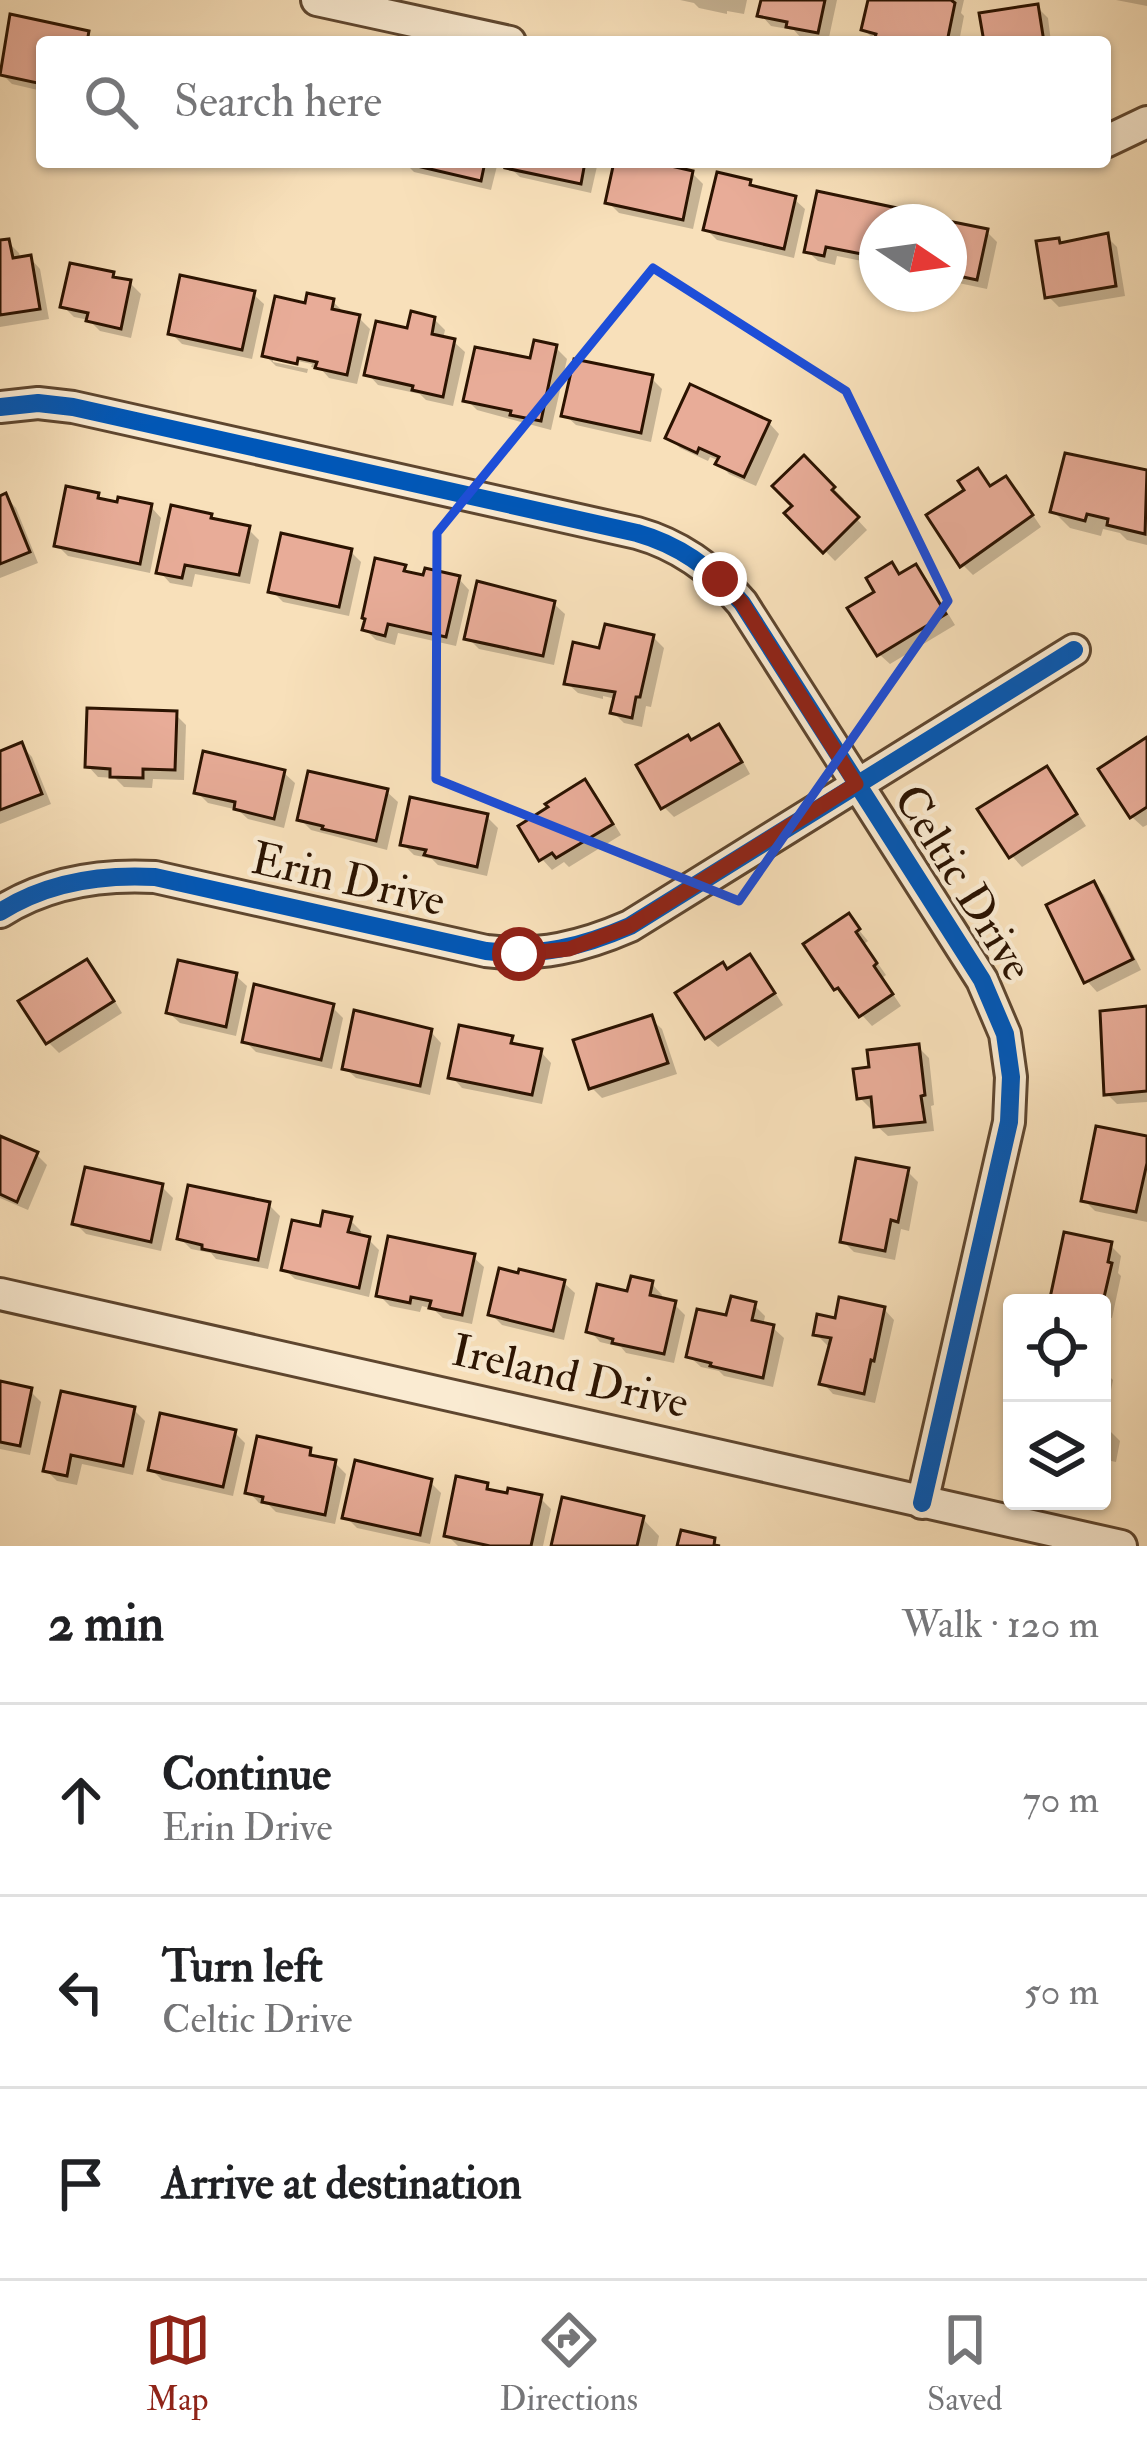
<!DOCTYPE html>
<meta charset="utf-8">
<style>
:root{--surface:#fff;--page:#f2f2f2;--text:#202124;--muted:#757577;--line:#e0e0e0;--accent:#8f2418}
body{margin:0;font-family:"IM FELL Double Pica",serif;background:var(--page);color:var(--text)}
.controls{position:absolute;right:36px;bottom:36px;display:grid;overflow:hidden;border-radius:12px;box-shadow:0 3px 9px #0004}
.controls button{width:108px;height:108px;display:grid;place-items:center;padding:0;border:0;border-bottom:3px solid var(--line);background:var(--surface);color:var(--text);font:60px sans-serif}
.compass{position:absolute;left:859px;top:204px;width:108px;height:108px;border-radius:50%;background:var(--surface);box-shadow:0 3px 9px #0004;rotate:103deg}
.stop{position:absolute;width:36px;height:36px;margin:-27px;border:9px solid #8f2418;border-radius:50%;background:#fff}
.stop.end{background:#8f2418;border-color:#fff;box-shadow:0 3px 12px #0008}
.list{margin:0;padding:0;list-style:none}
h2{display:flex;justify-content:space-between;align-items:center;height:156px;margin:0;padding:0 48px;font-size:51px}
h2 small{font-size:39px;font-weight:400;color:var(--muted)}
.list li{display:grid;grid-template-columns:78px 1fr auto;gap:36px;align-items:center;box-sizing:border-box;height:192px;padding:0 48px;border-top:3px solid var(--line)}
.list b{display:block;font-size:45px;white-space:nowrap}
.list p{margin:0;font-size:39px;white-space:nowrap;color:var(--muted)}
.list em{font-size:39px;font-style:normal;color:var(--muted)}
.icon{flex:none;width:66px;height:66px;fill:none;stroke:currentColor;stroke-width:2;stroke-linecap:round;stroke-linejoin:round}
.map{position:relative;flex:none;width:1147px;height:1546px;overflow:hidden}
.search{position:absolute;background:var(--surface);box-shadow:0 3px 9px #0004;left:36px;right:36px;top:36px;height:132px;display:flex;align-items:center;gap:30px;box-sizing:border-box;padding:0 42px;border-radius:12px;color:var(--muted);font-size:45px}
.sheet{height:732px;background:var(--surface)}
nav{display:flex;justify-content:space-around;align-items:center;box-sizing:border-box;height:168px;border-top:3px solid var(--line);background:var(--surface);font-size:33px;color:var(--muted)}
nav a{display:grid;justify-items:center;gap:6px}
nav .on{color:var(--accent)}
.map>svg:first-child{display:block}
.shadow{fill:#0003}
.building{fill:#e8ac98;stroke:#2b1301;stroke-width:3}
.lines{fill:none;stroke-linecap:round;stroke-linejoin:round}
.street-casing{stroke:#5e462f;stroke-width:36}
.street{stroke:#faebd2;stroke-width:30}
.cycleway-casing{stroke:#faebd2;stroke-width:26}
.cycleway{stroke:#0057b8;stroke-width:18}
.route{stroke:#8f2418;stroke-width:15}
.marked{fill:none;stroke:#1d4ed8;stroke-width:9;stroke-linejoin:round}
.labels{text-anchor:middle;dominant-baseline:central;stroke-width:9;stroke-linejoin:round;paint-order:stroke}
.street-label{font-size:45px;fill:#2b1301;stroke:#faebd2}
</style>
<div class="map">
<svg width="1147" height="1546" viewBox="0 0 1147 1546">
<rect width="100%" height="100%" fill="#f8e0ba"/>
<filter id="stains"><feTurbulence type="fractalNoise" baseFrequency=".00167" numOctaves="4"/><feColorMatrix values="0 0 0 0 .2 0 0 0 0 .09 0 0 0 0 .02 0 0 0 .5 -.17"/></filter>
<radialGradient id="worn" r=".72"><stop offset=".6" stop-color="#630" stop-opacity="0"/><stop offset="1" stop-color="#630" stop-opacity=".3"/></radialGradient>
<g class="shadow">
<polygon points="680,0 747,0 744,14 727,11 727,14 699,8 694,3"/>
<polygon points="764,0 837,0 828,42 800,37 794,30 771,26 761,15"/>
<polygon points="871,0 964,0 961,13 964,16 959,42 875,40 864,30"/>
<polygon points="1116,0 1147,0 1147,6"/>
<polygon points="1037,7 1048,18 1051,42 987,42"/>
<polygon points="13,18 88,34 96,42 42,42 42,91 12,84 1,73"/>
<polygon points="404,162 498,162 491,190 414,172"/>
<polygon points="510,162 598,162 591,193 520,177 509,167"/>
<polygon points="617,162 648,162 692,173 703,184 693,229 619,213 608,202"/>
<polygon points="750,183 756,189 794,199 805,209 794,258 717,240 706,229"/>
<polygon points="895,211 906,222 877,222 877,264 837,256 835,265 818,261 807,251"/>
<polygon points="949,224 987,232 997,242 987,289 949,281"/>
<polygon points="1107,237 1117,247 1125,296 1059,307 1048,296 1058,241 1063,245"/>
<polygon points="8,242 19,253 21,260 30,258 40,269 49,319 0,327 0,243"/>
<polygon points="112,274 119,281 130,283 141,294 131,338 100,331 89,320 74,317 64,307"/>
<polygon points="253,294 264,304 252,359 182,344 171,333"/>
<polygon points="333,302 344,312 359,318 370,329 357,384 329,378 321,369 311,367 312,364 273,356 273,362 308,369 307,373 276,366 265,355 307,306"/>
<polygon points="434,319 445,330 443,339 454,342 465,352 453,406 426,400 420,394 378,385 368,374 409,332"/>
<polygon points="556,348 567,359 551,430 477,410 467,400"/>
<polygon points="651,378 662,389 651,442 576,425 565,415"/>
<polygon points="769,423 779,434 756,486 729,474 719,463 720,461 710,457 708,461 680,448 669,437"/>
<polygon points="804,459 844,499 841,502 867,530 835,561 788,513 796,506"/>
<polygon points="1122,467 1147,473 1147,545 1127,540 1120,533 1103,529 1101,536 1070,528 1053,511"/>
<polygon points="978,472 993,489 1005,480 1016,490 1041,527 973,575 963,565 968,490"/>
<polygon points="98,495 105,503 151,507 161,518 150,573 68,556 57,545"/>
<polygon points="6,497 16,508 38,563 0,578 0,499"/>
<polygon points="211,516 216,522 248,529 259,540 250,584 195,574 192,587 170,583 160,572"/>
<polygon points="350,551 361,562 349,616 283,602 272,591"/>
<polygon points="891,566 902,576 915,568 926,578 955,625 890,664 879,654 878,593"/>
<polygon points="404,568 413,576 459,579 469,590 456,646 398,633 395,645 376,640 365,629"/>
<polygon points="554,604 565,614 554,665 479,649 468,638"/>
<polygon points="653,637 664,648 651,707 646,706 642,727 624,723 613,712 616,699 603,696 603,699 578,693 567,683 601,651"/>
<polygon points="175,714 186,725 184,780 153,779 152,788 124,787 115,778 98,777 88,766"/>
<polygon points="719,727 730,738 750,774 674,817 664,807"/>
<polygon points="1147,741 1147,825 1143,827 1132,817 1102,770"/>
<polygon points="22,746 32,757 51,804 0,824 0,754"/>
<polygon points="1046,770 1057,781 1086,826 1022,867 1012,856 981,810"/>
<polygon points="284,773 295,783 284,828 248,819 238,810 208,803 197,792"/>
<polygon points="585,783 596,794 621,835 569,867 564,862 552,870 542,859 522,827"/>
<polygon points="387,792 398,802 387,850 311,830 300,819"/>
<polygon points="487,817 498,828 487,876 438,865 432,859 414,855 403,844"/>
<polygon points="1094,885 1104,895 1141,970 1097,992 1087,981"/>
<polygon points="848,917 868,941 864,944 886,975 882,978 901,1006 872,1026 837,988"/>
<polygon points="749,958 760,969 783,1005 718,1047 707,1037 728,972"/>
<polygon points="87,963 98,973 122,1013 59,1053 48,1042"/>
<polygon points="236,976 247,986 236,1036 180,1023 169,1013"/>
<polygon points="332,1007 343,1018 332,1069 256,1052 245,1041"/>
<polygon points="1147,1009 1147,1102 1117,1104 1107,1094"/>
<polygon points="651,1019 662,1029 677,1074 602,1098 591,1087"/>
<polygon points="431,1032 441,1043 430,1095 356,1078 345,1068"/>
<polygon points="511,1039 520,1048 541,1052 551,1063 542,1104 462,1088 452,1077"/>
<polygon points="918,1047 929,1058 934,1105 931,1106 934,1131 888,1136 877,1126 876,1108 871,1109 860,1098 872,1070"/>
<polygon points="0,1139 36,1154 47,1165 28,1210 0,1198"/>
<polygon points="1147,1139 1147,1222 1095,1211 1084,1200"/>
<polygon points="907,1171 918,1182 909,1231 901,1229 895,1260 854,1252 843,1241"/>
<polygon points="162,1187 173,1198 161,1251 86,1234 75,1223"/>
<polygon points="269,1205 280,1216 268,1269 216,1259 211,1253 191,1249 180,1238"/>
<polygon points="350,1220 361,1231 360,1238 369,1240 379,1250 369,1297 295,1279 284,1269 322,1230"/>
<polygon points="1110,1245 1121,1256 1118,1273 1121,1276 1112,1318 1102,1316 1102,1303 1059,1303 1054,1297"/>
<polygon points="473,1257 484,1267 472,1324 443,1318 433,1309 422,1306 420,1312 390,1306 379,1295"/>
<polygon points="564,1283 575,1293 564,1340 502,1325 491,1314"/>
<polygon points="652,1284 662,1295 661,1301 674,1304 685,1315 674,1363 626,1353 621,1347 600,1342 590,1331 629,1295"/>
<polygon points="754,1305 765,1316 763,1326 773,1328 784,1338 773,1387 724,1376 719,1371 701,1367 690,1357 728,1319"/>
<polygon points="884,1309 894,1320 875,1403 833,1394 823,1383 832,1346 827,1345 816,1334 838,1321"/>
<polygon points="1102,1369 1113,1380 1104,1425 1120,1441 1116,1462 1102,1459"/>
<polygon points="0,1384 30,1391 41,1402 30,1455 0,1449"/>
<polygon points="134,1410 145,1421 133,1475 82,1464 77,1485 57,1481 46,1470"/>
<polygon points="234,1432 245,1443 233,1496 162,1480 151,1469"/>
<polygon points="310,1451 319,1460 335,1463 346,1474 335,1524 276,1512 269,1505 259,1503 249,1492"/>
<polygon points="430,1482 441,1493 430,1544 357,1528 346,1517"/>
<polygon points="487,1486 494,1493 540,1498 551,1509 543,1546 458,1546 447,1535"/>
<polygon points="643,1519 659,1536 657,1546 554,1546"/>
</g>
<g class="building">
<polygon points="761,0 825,0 818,33 786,27 787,22 757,16"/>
<polygon points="868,0 951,0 955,3 947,42 893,42 875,38 876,34 861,30"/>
<polygon points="1038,4 1044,42 984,42 979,13"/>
<polygon points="10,14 89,31 87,42 42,42 42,84 0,75"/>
<polygon points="400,162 485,162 481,181"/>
<polygon points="507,162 585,162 581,184 505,168"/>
<polygon points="614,162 667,162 666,165 693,171 683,220 605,203"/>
<polygon points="717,172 751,180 750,185 796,196 784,249 703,230"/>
<polygon points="817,191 897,208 894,222 877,222 877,257 826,247 824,256 804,252"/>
<polygon points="928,217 988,229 977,280 949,274 949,222 927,222"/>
<polygon points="1108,233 1116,286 1045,298 1036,241 1059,238 1060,243"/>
<polygon points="9,239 13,258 31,255 40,309 0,315 0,240"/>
<polygon points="70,263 114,272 113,277 131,280 121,329 86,321 88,313 60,307"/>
<polygon points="180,275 255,291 242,350 168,334"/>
<polygon points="307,293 334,299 332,309 360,315 347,375 315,368 317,362 298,358 297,364 262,356 275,296 305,303"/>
<polygon points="411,311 435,317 432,334 455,339 443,397 412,390 413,386 364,375 376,321 407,328"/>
<polygon points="534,340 557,345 541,421 510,415 511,411 463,401 475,347 530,358"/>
<polygon points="574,359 653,375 641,433 561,416"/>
<polygon points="690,384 770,421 744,477 715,464 719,457 699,448 697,453 665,438"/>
<polygon points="1065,453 1147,470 1145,534 1107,525 1108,519 1087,514 1085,521 1050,512"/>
<polygon points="804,455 835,487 832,490 859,517 823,553 784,513 792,506 772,486"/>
<polygon points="978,468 990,486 1006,476 1033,515 960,567 926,515 964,490 958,481"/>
<polygon points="66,486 99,493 98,498 117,502 118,497 152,504 140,564 54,546"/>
<polygon points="6,493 30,552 0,564 0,496"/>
<polygon points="171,505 212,514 211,518 250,526 239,575 185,565 182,578 156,573"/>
<polygon points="281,533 352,549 339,607 268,592"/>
<polygon points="375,558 406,565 404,571 423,575 425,568 460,576 446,637 388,624 385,636 362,630 365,619 362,618"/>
<polygon points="892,562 899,574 916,564 946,614 877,656 847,608 874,592 866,578"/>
<polygon points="477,581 555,601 543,656 464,639"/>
<polygon points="605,624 654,635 640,697 636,697 632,718 610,713 615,692 564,684 573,642 599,648"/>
<polygon points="87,708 177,711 175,770 143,769 143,778 110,777 110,769 85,767"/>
<polygon points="719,724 742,762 661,809 636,765 688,735 691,740"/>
<polygon points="1147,737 1147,807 1130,818 1098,769"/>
<polygon points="22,742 42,794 0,810 0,751"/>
<polygon points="203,751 285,770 274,819 234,809 235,802 194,793"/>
<polygon points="1047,766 1077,814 1009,858 977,809"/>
<polygon points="308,771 388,789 376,841 322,829 323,826 297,820"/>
<polygon points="585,779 613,824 556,858 552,853 539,861 518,826 548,807 545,804"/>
<polygon points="410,797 488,814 477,867 424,855 426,850 400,845"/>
<polygon points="1094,881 1133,959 1084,983 1046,905"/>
<polygon points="849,913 860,929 856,932 877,963 874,966 893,994 859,1017 838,988 834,990 803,944"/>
<polygon points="750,954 775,993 705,1039 675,993 723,962 727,969"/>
<polygon points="87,959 114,1001 46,1044 18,1001"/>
<polygon points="178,960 237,973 226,1027 166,1013"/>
<polygon points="254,984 334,1004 321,1060 242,1042"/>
<polygon points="1147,1006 1147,1091 1104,1095 1100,1011"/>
<polygon points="354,1010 432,1029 420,1086 342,1069"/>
<polygon points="652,1015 668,1063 589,1089 573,1040"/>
<polygon points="459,1025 513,1036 511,1043 542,1049 532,1095 448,1078"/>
<polygon points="919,1044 925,1095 921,1096 925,1122 874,1127 871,1097 857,1099 853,1069 869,1067 867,1050"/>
<polygon points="1096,1126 1147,1136 1147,1163 1136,1212 1081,1201"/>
<polygon points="0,1136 38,1152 17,1202 0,1194"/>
<polygon points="856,1158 909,1168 898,1222 891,1220 885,1251 840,1242"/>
<polygon points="85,1167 163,1184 151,1242 72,1224"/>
<polygon points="188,1185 270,1202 258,1260 202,1249 202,1245 177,1239"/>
<polygon points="323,1211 352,1217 348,1232 370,1237 359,1288 281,1270 292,1220 320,1226"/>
<polygon points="1064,1232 1112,1242 1108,1262 1112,1263 1102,1306 1102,1303 1072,1303 1050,1298"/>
<polygon points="388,1236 475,1254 462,1315 429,1308 431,1301 411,1297 410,1303 376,1296"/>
<polygon points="499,1268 518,1273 519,1269 565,1280 553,1331 488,1315"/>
<polygon points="631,1276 653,1281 650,1295 676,1301 664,1354 612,1343 613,1339 586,1332 597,1284 627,1291"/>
<polygon points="731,1296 756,1302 752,1320 774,1325 763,1378 710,1366 711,1363 686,1357 697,1309 726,1315"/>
<polygon points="839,1297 885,1307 874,1361 871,1360 864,1394 819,1384 831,1338 813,1335 817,1314 835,1318"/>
<polygon points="0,1381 32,1388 20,1446 0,1442"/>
<polygon points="61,1391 135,1407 123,1466 71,1455 67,1476 43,1471"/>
<polygon points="160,1413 236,1430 223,1487 148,1470"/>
<polygon points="257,1436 311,1448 310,1455 336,1460 325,1515 262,1502 263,1497 245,1493"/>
<polygon points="355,1460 432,1479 420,1535 342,1518"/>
<polygon points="456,1476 488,1483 487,1489 507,1493 508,1488 542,1495 531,1546 490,1546 444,1536"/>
<polygon points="562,1497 644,1516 637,1546 551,1546"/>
<polygon points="681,1530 715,1538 714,1545 720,1546 677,1546"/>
</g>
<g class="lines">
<defs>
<g id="street">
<polyline points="317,0 510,42"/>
<polyline points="1105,142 1147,122"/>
<path d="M0 407 38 403 73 407 637 533C680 545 713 569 742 603L982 980 1005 1034 1011 1077 1009 1122 922 1503"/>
<path d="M0 912C47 882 100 874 155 877L486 951C539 957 582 947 630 926L1074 650"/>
<polyline points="0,1294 1121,1546"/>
</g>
</defs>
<use href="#street" class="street-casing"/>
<use href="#street" class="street"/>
<defs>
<g id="cycleway">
<path d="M0 407 38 403 73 407 637 533C680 545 713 569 742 603L982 980 1005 1034 1011 1077 1009 1122 922 1503"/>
<path d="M0 912C47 882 100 874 155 877L486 951C539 957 582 947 630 926L1074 650"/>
</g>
</defs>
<use href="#cycleway" class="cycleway-casing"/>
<use href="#cycleway" class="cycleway"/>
</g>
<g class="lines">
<polyline class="route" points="519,954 569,949 630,926 856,784 742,603 720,579"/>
</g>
<path class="marked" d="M653 268 846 391 948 601 739 901 436 779 437 533Z"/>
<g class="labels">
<g class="street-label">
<text transform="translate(348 880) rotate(13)">Erin Drive</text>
<text transform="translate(963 883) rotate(58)">Celtic Drive</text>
<text transform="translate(570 1377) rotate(13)">Ireland Drive</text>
</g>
</g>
<rect width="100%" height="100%" filter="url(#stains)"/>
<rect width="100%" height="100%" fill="url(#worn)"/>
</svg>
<div class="controls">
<button><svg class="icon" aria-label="locate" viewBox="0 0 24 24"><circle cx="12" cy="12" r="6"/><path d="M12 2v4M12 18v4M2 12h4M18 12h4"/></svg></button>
<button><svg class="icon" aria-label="layers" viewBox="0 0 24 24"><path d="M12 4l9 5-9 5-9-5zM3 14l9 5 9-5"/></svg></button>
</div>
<svg class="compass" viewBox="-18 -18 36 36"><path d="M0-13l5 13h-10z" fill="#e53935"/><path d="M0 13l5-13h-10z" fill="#757577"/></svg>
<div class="stop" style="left:519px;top:954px"></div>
<div class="stop end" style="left:720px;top:579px"></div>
<div class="search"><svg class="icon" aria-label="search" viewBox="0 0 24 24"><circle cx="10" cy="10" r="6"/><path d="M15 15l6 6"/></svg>Search here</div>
</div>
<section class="sheet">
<h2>2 min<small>Walk · 120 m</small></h2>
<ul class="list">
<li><svg class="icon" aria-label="ahead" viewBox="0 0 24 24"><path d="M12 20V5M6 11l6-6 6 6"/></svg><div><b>Continue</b><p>Erin Drive</p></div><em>70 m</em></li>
<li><svg class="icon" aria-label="left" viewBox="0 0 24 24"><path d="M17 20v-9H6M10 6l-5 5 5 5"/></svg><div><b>Turn left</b><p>Celtic Drive</p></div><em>50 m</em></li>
<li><svg class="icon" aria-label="arrive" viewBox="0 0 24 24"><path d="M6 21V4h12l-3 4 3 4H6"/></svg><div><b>Arrive at destination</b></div></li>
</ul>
</section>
<nav>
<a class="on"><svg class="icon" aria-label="map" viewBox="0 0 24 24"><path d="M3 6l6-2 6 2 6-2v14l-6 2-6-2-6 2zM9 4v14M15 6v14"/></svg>Map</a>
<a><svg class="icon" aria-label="directions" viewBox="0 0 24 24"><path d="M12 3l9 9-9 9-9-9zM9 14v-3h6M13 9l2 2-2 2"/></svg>Directions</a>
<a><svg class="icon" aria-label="saved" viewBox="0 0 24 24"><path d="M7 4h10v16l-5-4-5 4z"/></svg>Saved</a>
</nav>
